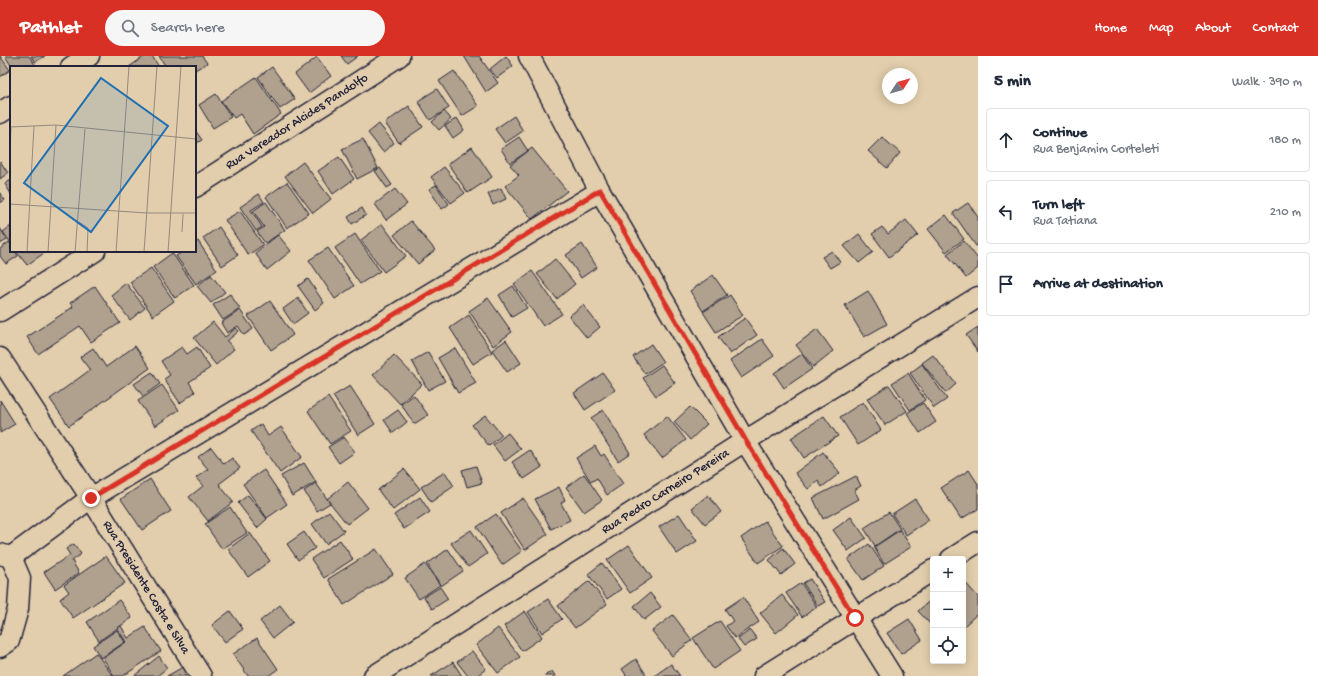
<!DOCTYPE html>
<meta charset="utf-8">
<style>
:root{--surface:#fff;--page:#f6f6f7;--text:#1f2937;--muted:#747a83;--line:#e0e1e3;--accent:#d93025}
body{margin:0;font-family:"Gochi Hand",sans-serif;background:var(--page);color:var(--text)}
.controls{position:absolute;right:12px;bottom:12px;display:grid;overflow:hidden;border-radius:4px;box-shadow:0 2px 10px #0003}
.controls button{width:36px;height:36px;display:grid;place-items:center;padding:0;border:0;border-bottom:1px solid var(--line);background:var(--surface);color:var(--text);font:20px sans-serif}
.compass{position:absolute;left:882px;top:12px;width:36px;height:36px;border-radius:50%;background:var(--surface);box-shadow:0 2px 10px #0003;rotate:54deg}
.stop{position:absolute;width:12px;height:12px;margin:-9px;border:3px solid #d93025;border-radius:50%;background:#fff}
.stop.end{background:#d93025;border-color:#fff;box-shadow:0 1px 4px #0008}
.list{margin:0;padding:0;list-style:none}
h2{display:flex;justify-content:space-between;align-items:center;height:52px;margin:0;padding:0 16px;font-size:17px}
h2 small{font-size:13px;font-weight:400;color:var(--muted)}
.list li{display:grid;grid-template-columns:26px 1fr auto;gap:12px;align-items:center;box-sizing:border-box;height:64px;margin:0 8px 8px;padding:0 8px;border:1px solid var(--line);border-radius:4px}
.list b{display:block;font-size:15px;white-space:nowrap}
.list p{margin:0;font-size:13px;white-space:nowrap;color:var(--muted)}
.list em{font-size:13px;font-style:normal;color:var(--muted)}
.icon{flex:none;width:22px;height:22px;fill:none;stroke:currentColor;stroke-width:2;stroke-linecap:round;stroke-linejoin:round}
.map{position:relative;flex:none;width:978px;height:620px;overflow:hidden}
header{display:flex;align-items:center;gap:24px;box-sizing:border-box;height:56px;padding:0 20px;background:var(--accent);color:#fff}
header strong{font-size:19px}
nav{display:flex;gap:22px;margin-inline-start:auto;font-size:14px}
.search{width:280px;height:36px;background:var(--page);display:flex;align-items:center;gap:10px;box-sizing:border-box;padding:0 14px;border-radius:22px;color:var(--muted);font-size:15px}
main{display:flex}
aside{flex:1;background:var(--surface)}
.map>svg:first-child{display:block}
.building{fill:#b0a18e;stroke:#22223b}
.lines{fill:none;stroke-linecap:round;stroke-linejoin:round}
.minor-casing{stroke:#22223b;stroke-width:23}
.minor{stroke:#e2ceac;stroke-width:20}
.route{stroke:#d93025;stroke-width:5}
.labels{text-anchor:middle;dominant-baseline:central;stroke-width:4;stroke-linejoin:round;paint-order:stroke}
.street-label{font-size:13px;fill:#22223b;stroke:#e2ceac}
.inset-road{fill:none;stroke:#95897f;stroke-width:1}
.view{fill:#1f6fb2;fill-opacity:0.15;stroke:#1f6fb2;stroke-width:2}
.inset-edge{fill:none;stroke:#22223b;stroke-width:2}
</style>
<header>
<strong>Pathlet</strong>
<div class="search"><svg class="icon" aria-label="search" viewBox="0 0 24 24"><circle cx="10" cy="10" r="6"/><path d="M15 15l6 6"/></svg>Search here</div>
<nav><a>Home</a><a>Map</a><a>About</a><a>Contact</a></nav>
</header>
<main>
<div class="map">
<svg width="978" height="620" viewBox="0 0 978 620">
<rect width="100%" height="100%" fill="#e2ceac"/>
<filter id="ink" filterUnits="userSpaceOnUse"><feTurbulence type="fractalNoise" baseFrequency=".025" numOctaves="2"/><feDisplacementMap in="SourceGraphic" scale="8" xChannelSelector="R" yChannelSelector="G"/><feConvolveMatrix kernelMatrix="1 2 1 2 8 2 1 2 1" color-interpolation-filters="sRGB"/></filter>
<g filter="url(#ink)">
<g class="building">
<polygon points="0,0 10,14 0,21"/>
<polygon points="5,0 29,0 36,10 34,11 12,11"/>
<polygon points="31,0 45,0 35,6"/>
<polygon points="145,0 152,0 159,11 129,11"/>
<polygon points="159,0 202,0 207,7 195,14 195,11 166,11"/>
<polygon points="341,0 358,0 347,8"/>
<polygon points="464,0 479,0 498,27 486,36"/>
<polygon points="506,0 513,10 497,22 490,13"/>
<polygon points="317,1 331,20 309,37 295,18"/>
<polygon points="272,11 295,43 280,53 258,21"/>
<polygon points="454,15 478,50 462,60 439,25"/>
<polygon points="256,21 281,58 253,78 240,58 234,62 221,45"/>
<polygon points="437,33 449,52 430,64 418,45"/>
<polygon points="216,38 231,61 213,72 199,49"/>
<polygon points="409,50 423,71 399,87 385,67"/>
<polygon points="444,55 451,63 439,74 432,66"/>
<polygon points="514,60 523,75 505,87 495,73"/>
<polygon points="457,62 464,74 453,82 445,70"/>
<polygon points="379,68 394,87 383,96 368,77"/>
<polygon points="195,74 202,84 195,88"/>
<polygon points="519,81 528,95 510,107 501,93"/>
<polygon points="882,81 900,97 887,112 868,95"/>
<polygon points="363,83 378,112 357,123 342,93"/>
<polygon points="472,91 492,121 468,137 448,108"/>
<polygon points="532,92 567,135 532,163 505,130 519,119 510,109"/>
<polygon points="339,101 354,123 333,138 318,115"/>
<polygon points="0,105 8,117 0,123"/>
<polygon points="303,106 331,143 313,157 285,120"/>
<polygon points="444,111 465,137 451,147 431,121"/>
<polygon points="380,112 392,129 387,132 375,115"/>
<polygon points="11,124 11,138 5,128"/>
<polygon points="287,126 309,157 287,172 266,141"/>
<polygon points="436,129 449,148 442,153 429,133"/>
<polygon points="501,132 506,143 493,149 488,138"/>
<polygon points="395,133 407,148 386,164 375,148"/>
<polygon points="0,137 5,144 0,147"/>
<polygon points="259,138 264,146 251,154 262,171 256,175 240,151"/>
<polygon points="266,146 285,174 265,187 257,176 264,171 253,155"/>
<polygon points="968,147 978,161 978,189 976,190 953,157"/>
<polygon points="362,152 366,159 352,168 348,161"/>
<polygon points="240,155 263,189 248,199 225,164"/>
<polygon points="946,159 964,183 946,196 928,173"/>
<polygon points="906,164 918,179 889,201 872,178 882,171 888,178"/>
<polygon points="411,165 435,194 418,208 394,179"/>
<polygon points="382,168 406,200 384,216 361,184"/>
<polygon points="11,170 11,187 3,176"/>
<polygon points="219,171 238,199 222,210 203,182"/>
<polygon points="0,172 7,184 0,188"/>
<polygon points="355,178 380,215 360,228 335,192"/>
<polygon points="859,178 873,196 859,207 844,190"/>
<polygon points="278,179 291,195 267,214 255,197"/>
<polygon points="198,185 217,214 196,228 176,200 184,195 195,195 195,187"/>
<polygon points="964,185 978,203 978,212 966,222 947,198"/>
<polygon points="9,186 11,189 11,195 15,195 18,200 6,208 0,200 0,193"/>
<polygon points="582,188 597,211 581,222 566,199"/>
<polygon points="328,192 354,230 335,243 309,204"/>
<polygon points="16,195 47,195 27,209"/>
<polygon points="832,195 840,206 830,212 822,201"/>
<polygon points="172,197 194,229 175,242 153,211"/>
<polygon points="555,203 575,228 557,243 537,218"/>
<polygon points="151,212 174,245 153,260 130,226"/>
<polygon points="532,215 562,258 543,270 514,228"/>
<polygon points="211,219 225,236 211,247 197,230"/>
<polygon points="713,219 727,239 703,255 690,235"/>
<polygon points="308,223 324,247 315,254 298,230"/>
<polygon points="126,227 145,252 130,264 111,239"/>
<polygon points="95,230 120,267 91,286 80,270 38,298 27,281 73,251 70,247"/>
<polygon points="513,230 527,252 512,261 499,239"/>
<polygon points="868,235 887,268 864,281 845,249"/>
<polygon points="230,238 240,253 223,264 213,249"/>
<polygon points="730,239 743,259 716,276 703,256"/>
<polygon points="298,242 308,257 293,268 283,253"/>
<polygon points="488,242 512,276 493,290 469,255"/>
<polygon points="270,245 293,279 271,294 248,260"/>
<polygon points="583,249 600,271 587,282 569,260"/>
<polygon points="240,254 253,273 244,279 238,270 227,277 221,267"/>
<polygon points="469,259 492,296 473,308 450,272"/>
<polygon points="745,262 757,279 730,298 718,281"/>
<polygon points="213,266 225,281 236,272 239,275 227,285 234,293 216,309 194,282"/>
<polygon points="978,271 978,296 966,279"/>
<polygon points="817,273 833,295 813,311 796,289"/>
<polygon points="762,283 774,300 741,322 730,305"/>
<polygon points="506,284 521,307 507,316 492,294"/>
<polygon points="651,288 663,306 645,318 633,301"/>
<polygon points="135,290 150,312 69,370 50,343 90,314 80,301 93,292 106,311"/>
<polygon points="182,291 187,298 197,291 210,312 189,326 195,336 180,347 164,323 170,319 161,305"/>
<polygon points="455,292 476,327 458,337 438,302"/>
<polygon points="428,296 445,325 428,334 412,305"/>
<polygon points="802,298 812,313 784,332 774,317"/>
<polygon points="394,299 422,328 400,348 373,319"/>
<polygon points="933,299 956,328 946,337 922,307"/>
<polygon points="922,308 947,343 934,352 910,317"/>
<polygon points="662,309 675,327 656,340 643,322"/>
<polygon points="152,316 160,328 143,340 134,328"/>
<polygon points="603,317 615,334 585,354 574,337"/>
<polygon points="908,317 925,344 910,354 892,327"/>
<polygon points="162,329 179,354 155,370 138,345"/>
<polygon points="889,329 907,355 885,369 867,343"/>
<polygon points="350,330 375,368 358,379 333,340"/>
<polygon points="414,339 428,359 414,368 401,348"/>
<polygon points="328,341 351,375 330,388 308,355"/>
<polygon points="0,344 15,368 0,377"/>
<polygon points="863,346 881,374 858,389 840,361"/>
<polygon points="923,347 936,366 920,377 907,357"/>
<polygon points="690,351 707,368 690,384 674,366"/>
<polygon points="398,354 407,366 393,377 384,364"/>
<polygon points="603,354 630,397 618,405 591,362"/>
<polygon points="485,359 502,379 489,390 472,369"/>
<polygon points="667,360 686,384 662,402 644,379"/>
<polygon points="824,360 838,380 804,402 791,382"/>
<polygon points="261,368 268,380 281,371 302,401 280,417 251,375"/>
<polygon points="508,377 521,393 505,405 493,389"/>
<polygon points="344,381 355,396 339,407 328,391"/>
<polygon points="595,390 601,400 604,398 623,428 607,439 597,422 591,426 576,402"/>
<polygon points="211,391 224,408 232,402 240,412 219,428 233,446 208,465 189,441 203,430 196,422 208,413 198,401"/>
<polygon points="530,394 542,411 524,423 512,406"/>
<polygon points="823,396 840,417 822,431 818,425 808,433 795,417"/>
<polygon points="304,407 316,426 292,440 281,420"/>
<polygon points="476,410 482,427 467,431 462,414"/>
<polygon points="404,413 420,433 393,454 378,434"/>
<polygon points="264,414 287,448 267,462 243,428"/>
<polygon points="969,414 978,428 978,453 961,463 941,432"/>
<polygon points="445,416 454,430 431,446 421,431"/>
<polygon points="584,418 602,444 584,456 566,431"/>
<polygon points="856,420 861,430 854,434 859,443 823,463 813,442"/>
<polygon points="150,423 171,455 142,474 121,443"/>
<polygon points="348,426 368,452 347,468 327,443"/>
<polygon points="316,427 330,447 317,455 304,435"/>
<polygon points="559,431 565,444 561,447 570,464 551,473 535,443"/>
<polygon points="248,439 267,463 257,472 238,447"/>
<polygon points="708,439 721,456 705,468 692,452"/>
<polygon points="420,441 430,456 404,473 394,459"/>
<polygon points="523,442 548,478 525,494 501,457"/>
<polygon points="915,443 929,464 906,479 892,458"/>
<polygon points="230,451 247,477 222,493 205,468"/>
<polygon points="329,455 344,475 326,488 312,468"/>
<polygon points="889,456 900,473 875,490 864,472"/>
<polygon points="496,458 522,495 502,509 477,471"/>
<polygon points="679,458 697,485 677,498 659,471"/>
<polygon points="851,461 866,482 848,495 833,474"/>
<polygon points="765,465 783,490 758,507 741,482"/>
<polygon points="471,474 487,498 468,511 451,487"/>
<polygon points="900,474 911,491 884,508 874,491"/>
<polygon points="304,476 315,492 298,504 287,488"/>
<polygon points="250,477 270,505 248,521 228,493"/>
<polygon points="340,484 353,503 324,522 311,503"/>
<polygon points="74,488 81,498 72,505 79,517 55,533 44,516 70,499 66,493"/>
<polygon points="869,488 884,510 863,524 848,503"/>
<polygon points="629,489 652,522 630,537 607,504"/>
<polygon points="783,492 795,508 781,519 769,504"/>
<polygon points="376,493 393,518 344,549 328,523"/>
<polygon points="448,493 463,515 441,530 427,508"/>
<polygon points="106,500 125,527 73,562 60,543 69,536 64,529"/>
<polygon points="602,507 621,533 607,543 588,518"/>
<polygon points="425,508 440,529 419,543 405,522"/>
<polygon points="810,523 825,546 818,550 803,527"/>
<polygon points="963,524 978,541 978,557 963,571"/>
<polygon points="589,525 607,548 575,572 558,550"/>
<polygon points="801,527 817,551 802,561 786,537"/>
<polygon points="440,531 448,543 432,553 424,541"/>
<polygon points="650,537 661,551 644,564 634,550"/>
<polygon points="782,539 798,559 776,577 760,557"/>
<polygon points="743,541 759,566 735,582 726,570 733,565 725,553"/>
<polygon points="933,542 933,571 918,555"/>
<polygon points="548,543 562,563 542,577 528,556"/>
<polygon points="119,544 132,562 99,585 87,566"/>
<polygon points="280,549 293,566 273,582 260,565"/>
<polygon points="230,555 243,573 225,586 212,569"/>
<polygon points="525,555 542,581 522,595 504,570"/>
<polygon points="673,559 692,584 672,600 652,575"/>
<polygon points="909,563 922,584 901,598 887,577"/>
<polygon points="720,565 740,595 713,613 693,582"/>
<polygon points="121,570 128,582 145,571 161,595 123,620 114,620 103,602 126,586 117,572"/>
<polygon points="498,572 520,601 498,617 476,589"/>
<polygon points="117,574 125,586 101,602 93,590"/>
<polygon points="750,574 757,583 744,591 738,583"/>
<polygon points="257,582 278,613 268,620 248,620 233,598"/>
<polygon points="472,595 486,613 476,620 468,620 457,606"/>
<polygon points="96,597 113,620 63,620"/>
<polygon points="159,600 167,612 157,620 134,620"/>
<polygon points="636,603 647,620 625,620 626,619 622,613"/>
<polygon points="453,606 462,620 431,620"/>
<polygon points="671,608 680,620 654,620"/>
<polygon points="183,611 189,620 167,620"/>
<polygon points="552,615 555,620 544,620"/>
</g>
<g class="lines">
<defs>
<g id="minor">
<polyline points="529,0 600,135 745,385 892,620"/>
<polyline points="71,11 89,0"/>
<polyline points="0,57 11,50"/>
<path id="s1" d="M195 131 399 0"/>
<polyline points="0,255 95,195"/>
<path id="s2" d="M0 302 91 442 201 620"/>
<polyline points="0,498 11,501 91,442 600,135"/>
<polyline points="951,503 978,486"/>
<polyline points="0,591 9,585 18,553 20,522 11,501"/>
<path id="s3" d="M374 620 745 385 978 241"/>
<polyline points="764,620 933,514"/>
</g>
</defs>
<use href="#minor" class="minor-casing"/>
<use href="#minor" class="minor"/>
</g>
</g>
<g class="lines" filter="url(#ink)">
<polyline class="route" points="91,442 600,134 746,385 855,562"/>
</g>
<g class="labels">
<g class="street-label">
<text stroke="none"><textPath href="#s1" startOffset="121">Rua Vereador Alcides Pandolfo</textPath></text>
<text stroke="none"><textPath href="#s3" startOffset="345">Rua Pedro Carneiro Pereira</textPath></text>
<text stroke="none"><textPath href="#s2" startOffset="272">Rua Presidente Costa e Silva</textPath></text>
</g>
</g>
<g transform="translate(10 10)">
<rect width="186" height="186" fill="#e2ceac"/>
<path class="inset-road" d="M0 61 46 59 186 73M0 84 1 62M0 138 137 147H186M69 156 78 162 77 186M172 166 173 148M17 186 24 60M38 186 46 59M65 186 75 63M106 186 119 0M134 186 147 0M158 186 171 0"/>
<path class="view" d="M91 12 158 60 81 166 14 117Z"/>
<rect width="186" height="186" class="inset-edge"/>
</g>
</svg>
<div class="controls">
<button>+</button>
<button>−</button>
<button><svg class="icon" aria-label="locate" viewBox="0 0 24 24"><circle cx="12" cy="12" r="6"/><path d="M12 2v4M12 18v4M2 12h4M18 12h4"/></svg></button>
</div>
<svg class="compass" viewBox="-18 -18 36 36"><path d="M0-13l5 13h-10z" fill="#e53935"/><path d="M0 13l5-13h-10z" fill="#747a83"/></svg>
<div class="stop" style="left:855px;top:562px"></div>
<div class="stop end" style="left:91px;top:442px"></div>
</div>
<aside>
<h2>5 min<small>Walk · 390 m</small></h2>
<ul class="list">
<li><svg class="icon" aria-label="ahead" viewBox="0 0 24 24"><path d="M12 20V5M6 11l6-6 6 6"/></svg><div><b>Continue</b><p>Rua Benjamim Corteleti</p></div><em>180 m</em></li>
<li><svg class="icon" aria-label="left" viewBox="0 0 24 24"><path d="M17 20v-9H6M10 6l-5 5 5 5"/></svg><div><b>Turn left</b><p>Rua Tatiana</p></div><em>210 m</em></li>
<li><svg class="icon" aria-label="arrive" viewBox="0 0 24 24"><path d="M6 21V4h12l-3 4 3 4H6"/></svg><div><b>Arrive at destination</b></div></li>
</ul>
</aside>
</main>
